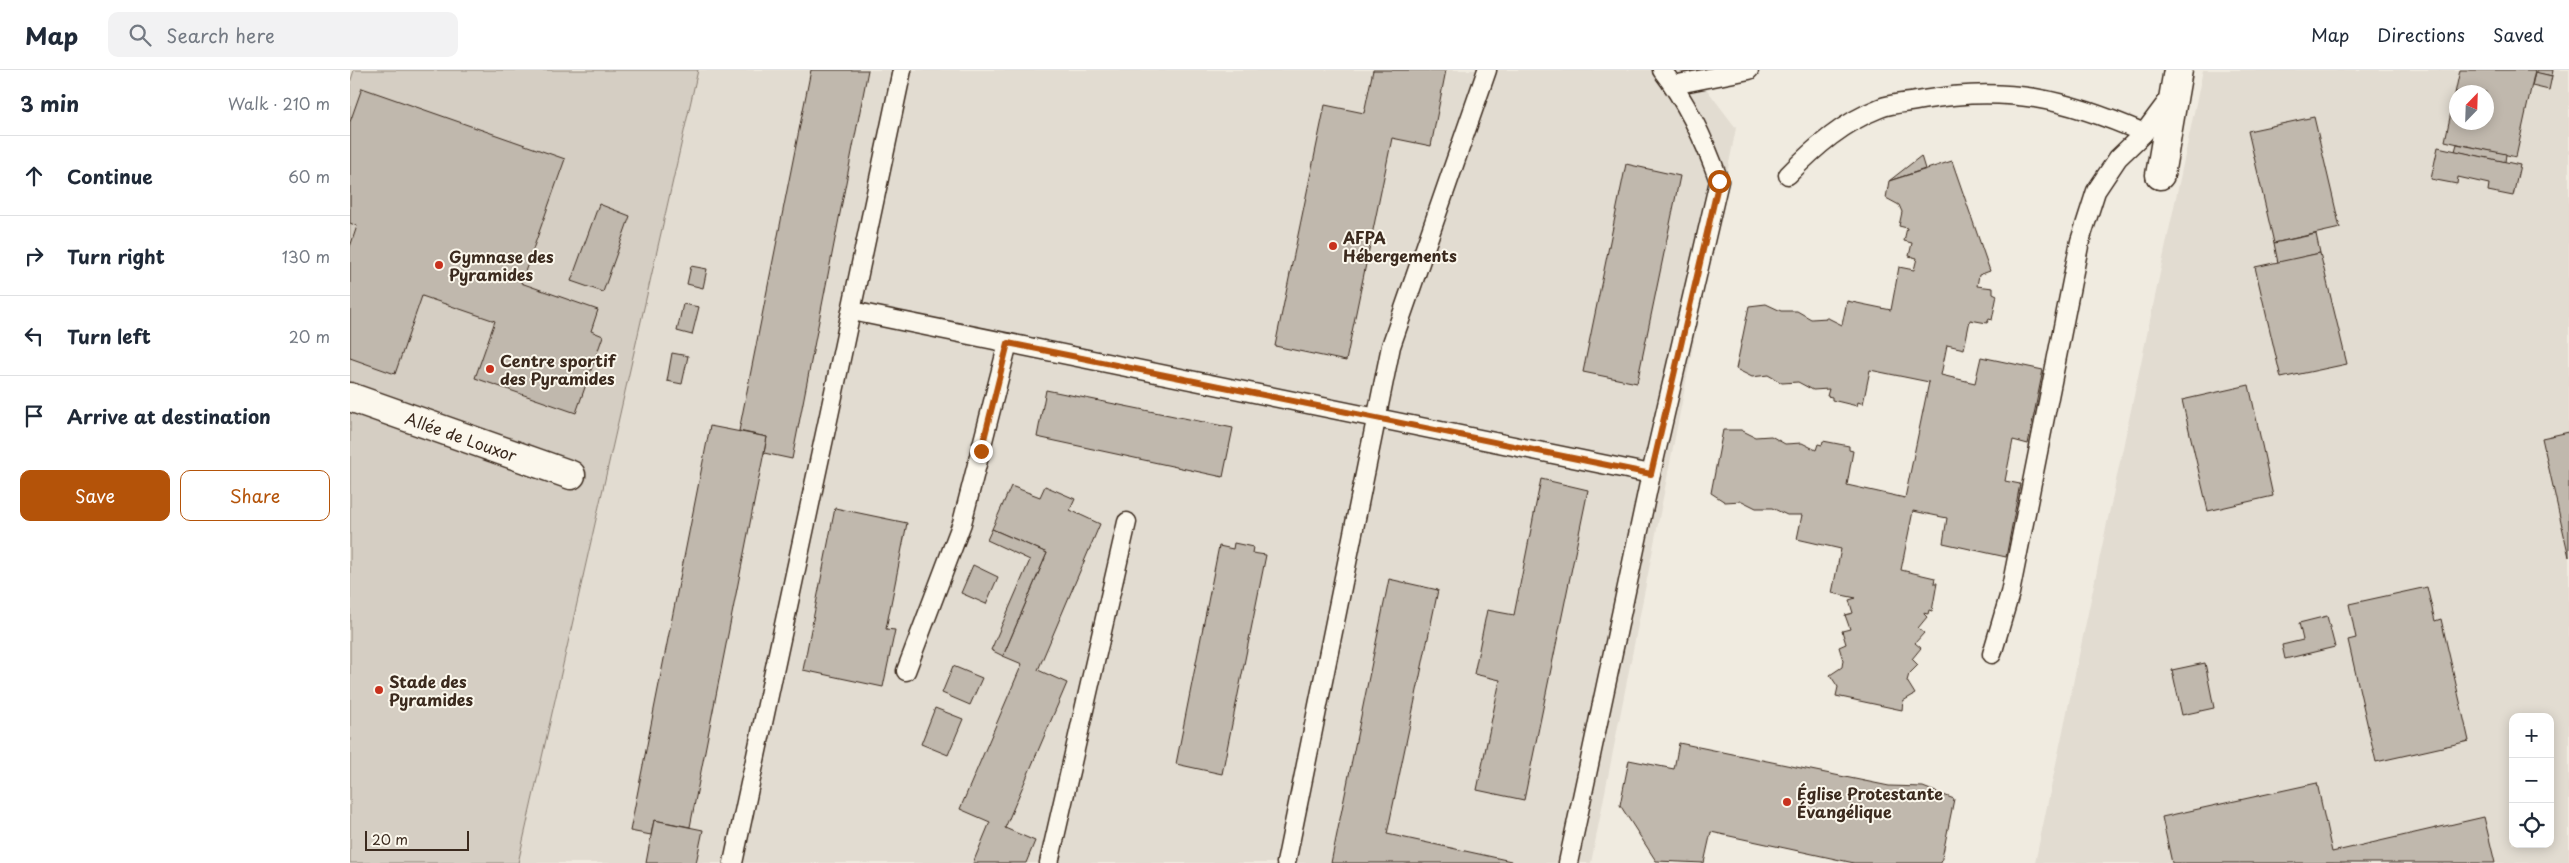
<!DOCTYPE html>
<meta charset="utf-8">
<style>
:root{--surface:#fff;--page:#f2f2f3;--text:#1f2937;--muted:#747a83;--line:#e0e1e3;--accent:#b45309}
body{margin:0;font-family:"Playpen Sans",sans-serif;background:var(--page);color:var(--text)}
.controls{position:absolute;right:15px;bottom:15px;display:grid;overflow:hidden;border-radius:10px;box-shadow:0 2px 12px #0003}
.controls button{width:45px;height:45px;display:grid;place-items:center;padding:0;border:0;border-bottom:1px solid var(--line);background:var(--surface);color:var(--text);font:25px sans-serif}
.compass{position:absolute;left:2099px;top:15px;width:45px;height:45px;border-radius:50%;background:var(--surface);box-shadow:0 2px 12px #0003;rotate:23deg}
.scale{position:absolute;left:15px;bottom:12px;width:104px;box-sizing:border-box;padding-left:5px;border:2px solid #3b2a1e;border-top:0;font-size:14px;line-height:18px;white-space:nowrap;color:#3b2a1e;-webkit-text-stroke:4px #fbf7ec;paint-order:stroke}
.stop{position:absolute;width:15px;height:15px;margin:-11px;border:4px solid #b45309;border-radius:50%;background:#fff}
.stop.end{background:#b45309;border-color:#fff;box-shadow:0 1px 5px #0008}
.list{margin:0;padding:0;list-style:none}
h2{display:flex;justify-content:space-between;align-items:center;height:65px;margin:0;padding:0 20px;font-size:21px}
h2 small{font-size:16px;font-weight:400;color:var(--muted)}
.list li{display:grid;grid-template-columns:32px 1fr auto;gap:15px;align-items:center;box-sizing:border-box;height:80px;padding:0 20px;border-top:1px solid var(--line)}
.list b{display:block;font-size:19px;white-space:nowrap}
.list em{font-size:16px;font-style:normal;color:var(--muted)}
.actions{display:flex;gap:10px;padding:15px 20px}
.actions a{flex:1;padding:11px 0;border:1px solid var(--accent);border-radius:10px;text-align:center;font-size:18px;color:var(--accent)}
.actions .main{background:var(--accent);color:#fff}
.icon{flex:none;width:28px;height:28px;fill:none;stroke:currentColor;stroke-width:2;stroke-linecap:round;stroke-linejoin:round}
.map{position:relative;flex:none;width:2219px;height:793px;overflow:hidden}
header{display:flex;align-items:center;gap:30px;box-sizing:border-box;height:70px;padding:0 25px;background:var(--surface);border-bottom:1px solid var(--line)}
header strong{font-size:24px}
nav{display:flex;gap:28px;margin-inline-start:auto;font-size:18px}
.search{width:350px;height:45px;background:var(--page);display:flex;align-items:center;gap:12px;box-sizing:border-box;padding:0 18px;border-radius:10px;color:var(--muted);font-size:19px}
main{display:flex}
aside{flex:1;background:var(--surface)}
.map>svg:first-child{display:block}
.built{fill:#e2dcd1;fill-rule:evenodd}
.garden{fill:#d5cec3;stroke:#887c70}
.building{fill:#c0b8ad;stroke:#3b2a1e;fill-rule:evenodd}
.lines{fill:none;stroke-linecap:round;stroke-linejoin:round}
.lane-casing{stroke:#3b2a1e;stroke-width:21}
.street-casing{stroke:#3b2a1e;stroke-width:31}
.lane{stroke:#fbf7ec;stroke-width:18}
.street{stroke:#fbf7ec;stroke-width:28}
.route{stroke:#b45309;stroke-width:6}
.poi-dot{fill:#c8321e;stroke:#fbf7ec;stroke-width:2}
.labels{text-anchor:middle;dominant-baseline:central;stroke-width:4;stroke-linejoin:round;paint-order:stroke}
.poi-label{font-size:16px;font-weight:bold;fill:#3b2a1e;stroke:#fbf7ec;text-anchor:start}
.street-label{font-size:16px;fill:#3b2a1e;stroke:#fbf7ec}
</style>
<header>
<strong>Map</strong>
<div class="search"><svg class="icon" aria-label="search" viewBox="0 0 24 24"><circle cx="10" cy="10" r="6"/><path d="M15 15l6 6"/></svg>Search here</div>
<nav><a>Map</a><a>Directions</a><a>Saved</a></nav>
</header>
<main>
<aside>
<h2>3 min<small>Walk · 210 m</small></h2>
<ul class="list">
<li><svg class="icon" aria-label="ahead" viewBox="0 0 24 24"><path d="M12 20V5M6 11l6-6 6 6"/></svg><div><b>Continue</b></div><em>60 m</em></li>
<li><svg class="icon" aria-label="right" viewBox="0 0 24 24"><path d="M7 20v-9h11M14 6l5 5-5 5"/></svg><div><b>Turn right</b></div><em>130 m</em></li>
<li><svg class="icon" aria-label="left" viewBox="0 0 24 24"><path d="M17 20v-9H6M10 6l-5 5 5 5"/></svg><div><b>Turn left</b></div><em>20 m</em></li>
<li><svg class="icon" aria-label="arrive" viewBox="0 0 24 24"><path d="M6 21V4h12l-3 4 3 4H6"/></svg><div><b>Arrive at destination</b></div></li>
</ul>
<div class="actions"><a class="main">Save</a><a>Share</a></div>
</aside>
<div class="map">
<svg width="2219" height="793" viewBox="0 0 2219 793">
<rect width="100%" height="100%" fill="#f0ebe0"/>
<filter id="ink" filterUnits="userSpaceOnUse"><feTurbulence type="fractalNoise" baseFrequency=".02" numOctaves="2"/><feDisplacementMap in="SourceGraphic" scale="10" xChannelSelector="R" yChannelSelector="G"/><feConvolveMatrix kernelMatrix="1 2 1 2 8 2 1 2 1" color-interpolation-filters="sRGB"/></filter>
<g filter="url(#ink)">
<g class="built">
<polygon points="348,0 1342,0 1386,58 1241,793 168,793"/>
<path d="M1853 0H2219V793H1685ZM2106 22H2136V52H2106ZM2163 647H2200V774H2163Z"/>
</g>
<polygon class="garden" points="4,0 348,0 168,793 0,793 0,13"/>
<g class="building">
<polygon points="461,0 518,0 442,389 414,383 417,367 389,361"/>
<polygon points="1023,0 1096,0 1081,76 1042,68 996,291 925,276 975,35 1014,43"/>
<path d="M2110 0H2185L2166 87 2095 71ZM2106 22H2136V52H2106Z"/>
<polygon points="2187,0 2203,0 2202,6 2187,3"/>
<polygon points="2185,2 2202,6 2199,20 2182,16"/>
<polygon points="12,18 215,89 171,213 248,240 241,261 253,266 226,343 125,308 145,251 72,226 45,304 0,288 0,177 7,156 0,153 0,52"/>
<polygon points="1964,47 1990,158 1924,173 1898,61"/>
<polygon points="2107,74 2156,84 2155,92 2105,81"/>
<polygon points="2088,77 2170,95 2163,126 2138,121 2139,114 2108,107 2107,114 2081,109"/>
<polygon points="1571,86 1575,99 1539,111"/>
<polygon points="1602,91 1640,201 1629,205 1627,216 1643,218 1643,223 1647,225 1642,250 1639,249 1637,253 1620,250 1614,279 1597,275 1591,305 1625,313 1631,287 1693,300 1678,374 1663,370 1655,411 1670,414 1656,487 1593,473 1597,448 1563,441 1551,500 1585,508 1584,513 1587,513 1582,541 1579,540 1578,544 1573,543 1577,547 1568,558 1574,563 1565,573 1571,578 1562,589 1568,595 1559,604 1557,611 1565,624 1553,631 1552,640 1486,626 1488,617 1480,605 1492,597 1493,590 1489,577 1496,574 1492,561 1500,559 1495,545 1503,543 1499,530 1506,528 1482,523 1491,479 1447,469 1452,445 1437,445 1422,438 1406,438 1392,431 1375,432 1361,423 1373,360 1391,360 1405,367 1421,366 1435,374 1452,373 1466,380 1468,374 1472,375 1473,371 1499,376 1499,380 1503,381 1497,415 1555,428 1579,312 1520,300 1513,334 1508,332 1507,336 1482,330 1482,327 1477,326 1479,319 1463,320 1448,312 1432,313 1418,305 1402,307 1386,299 1399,236 1416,234 1431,241 1447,241 1461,249 1478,248 1492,255 1497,231 1541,240 1549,197 1564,200 1567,188 1559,186 1562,173 1554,171 1557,158 1549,156 1552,142 1549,135 1536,128 1539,111"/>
<polygon points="1276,94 1330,106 1287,313 1233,302"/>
<polygon points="249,134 280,146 253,222 221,211"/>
<polygon points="1966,164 1970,183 1928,193 1924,173"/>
<polygon points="1970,183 1997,294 1931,308 1905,197"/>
<polygon points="341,196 357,199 353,218 337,214"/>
<polygon points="333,234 349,237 342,265 327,261"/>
<polygon points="322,283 338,286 332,314 317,311"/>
<polygon points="1899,315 1923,426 1858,441 1832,330"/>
<polygon points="696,320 883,358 873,407 687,367"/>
<polygon points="360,356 417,367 340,757 304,750 301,765 280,761"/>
<polygon points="2219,362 2219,487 2192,368"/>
<polygon points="1191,409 1238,420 1174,730 1127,720 1150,610 1124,604 1137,540 1164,545"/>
<polygon points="661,416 690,427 695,416 725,429 720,440 750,454 688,600 717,613 655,758 685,771 676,793 623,793 640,752 610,739 672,594 653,586 697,483 642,459"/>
<polygon points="485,438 557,453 536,559 545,560 533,617 453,600"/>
<polygon points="642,459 697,483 653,586 641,580 680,490 637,470"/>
<polygon points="884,473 903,477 902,483 916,485 872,704 826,694 869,476 883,479"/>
<polygon points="623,495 648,507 636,534 611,523"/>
<polygon points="1039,509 1088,520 1037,764 1161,791 1161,793 981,793"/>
<polygon points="2077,517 2085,551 2091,549 2119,671 2026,692 1998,570 2006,568 1999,534"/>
<polygon points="1977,546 1985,577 1935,589 1932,575 1953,570 1949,553"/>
<polygon points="1855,593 1864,638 1832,645 1822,600"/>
<polygon points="603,596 632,608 620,635 592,623"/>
<polygon points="585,638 613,649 598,685 571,674"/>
<polygon points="1329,673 1539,716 1573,717 1604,729 1591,793 1504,793 1361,762 1354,793 1306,791 1270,735 1279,690 1324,699"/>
<polygon points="1967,713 1982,782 2134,747 2145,793 1822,793 1812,747"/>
<polygon points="304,750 353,760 346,793 296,793"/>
</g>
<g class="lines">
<defs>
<g id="lane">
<polyline points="1323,15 1399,0"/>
<path d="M1438 105C1465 77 1494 52 1530 38 1543 33 1558 33 1572 30 1657 15 1716 29 1794 63"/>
<polyline points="502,241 1301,404"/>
<polyline points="1642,584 1660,523 1730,171 1746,121 1768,88 1793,64 1819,29"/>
<polyline points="556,601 612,453 658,273"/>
<path d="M383 793C438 528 498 265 552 0"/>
<polyline points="699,793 777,452"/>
<polyline points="936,793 1041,276 1137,0"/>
<path d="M1218 793 1301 404 1369 111C1355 71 1338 34 1312 0"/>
</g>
<g id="street">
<polyline points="1810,105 1828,0"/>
<path id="s1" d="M0 327 221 405"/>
</g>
</defs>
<use href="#lane" class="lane-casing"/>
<use href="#street" class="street-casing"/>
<use href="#lane" class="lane"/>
<use href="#street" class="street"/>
</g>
</g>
<g class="lines" filter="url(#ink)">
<polyline class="route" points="631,381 658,273 1301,404 1369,111"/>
</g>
<g class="poi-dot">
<circle cx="983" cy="176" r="5"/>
<circle cx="89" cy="195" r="5"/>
<circle cx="140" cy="299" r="5"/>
<circle cx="29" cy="620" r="5"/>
<circle cx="1437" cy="732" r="5"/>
</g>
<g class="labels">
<g class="poi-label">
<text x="993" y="167">AFPA<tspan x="993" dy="18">Hébergements</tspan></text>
<text x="99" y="186">Gymnase des<tspan x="99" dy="18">Pyramides</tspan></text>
<text x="150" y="290">Centre sportif<tspan x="150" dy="18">des Pyramides</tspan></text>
<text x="39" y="611">Stade des<tspan x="39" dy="18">Pyramides</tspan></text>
<text x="1447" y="723">Église Protestante<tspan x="1447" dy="18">Évangélique</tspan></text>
</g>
<g class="street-label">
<text stroke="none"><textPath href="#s1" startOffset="118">Allée de Louxor</textPath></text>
</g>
</g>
</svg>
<div class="controls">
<button>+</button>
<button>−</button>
<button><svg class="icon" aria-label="locate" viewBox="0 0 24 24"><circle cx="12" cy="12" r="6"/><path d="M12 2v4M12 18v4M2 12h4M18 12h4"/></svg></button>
</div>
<svg class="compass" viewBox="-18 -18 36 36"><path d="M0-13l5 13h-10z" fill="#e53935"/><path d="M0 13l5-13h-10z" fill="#747a83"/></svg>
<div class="scale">20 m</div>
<div class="stop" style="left:1369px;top:111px"></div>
<div class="stop end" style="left:631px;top:381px"></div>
</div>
</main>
